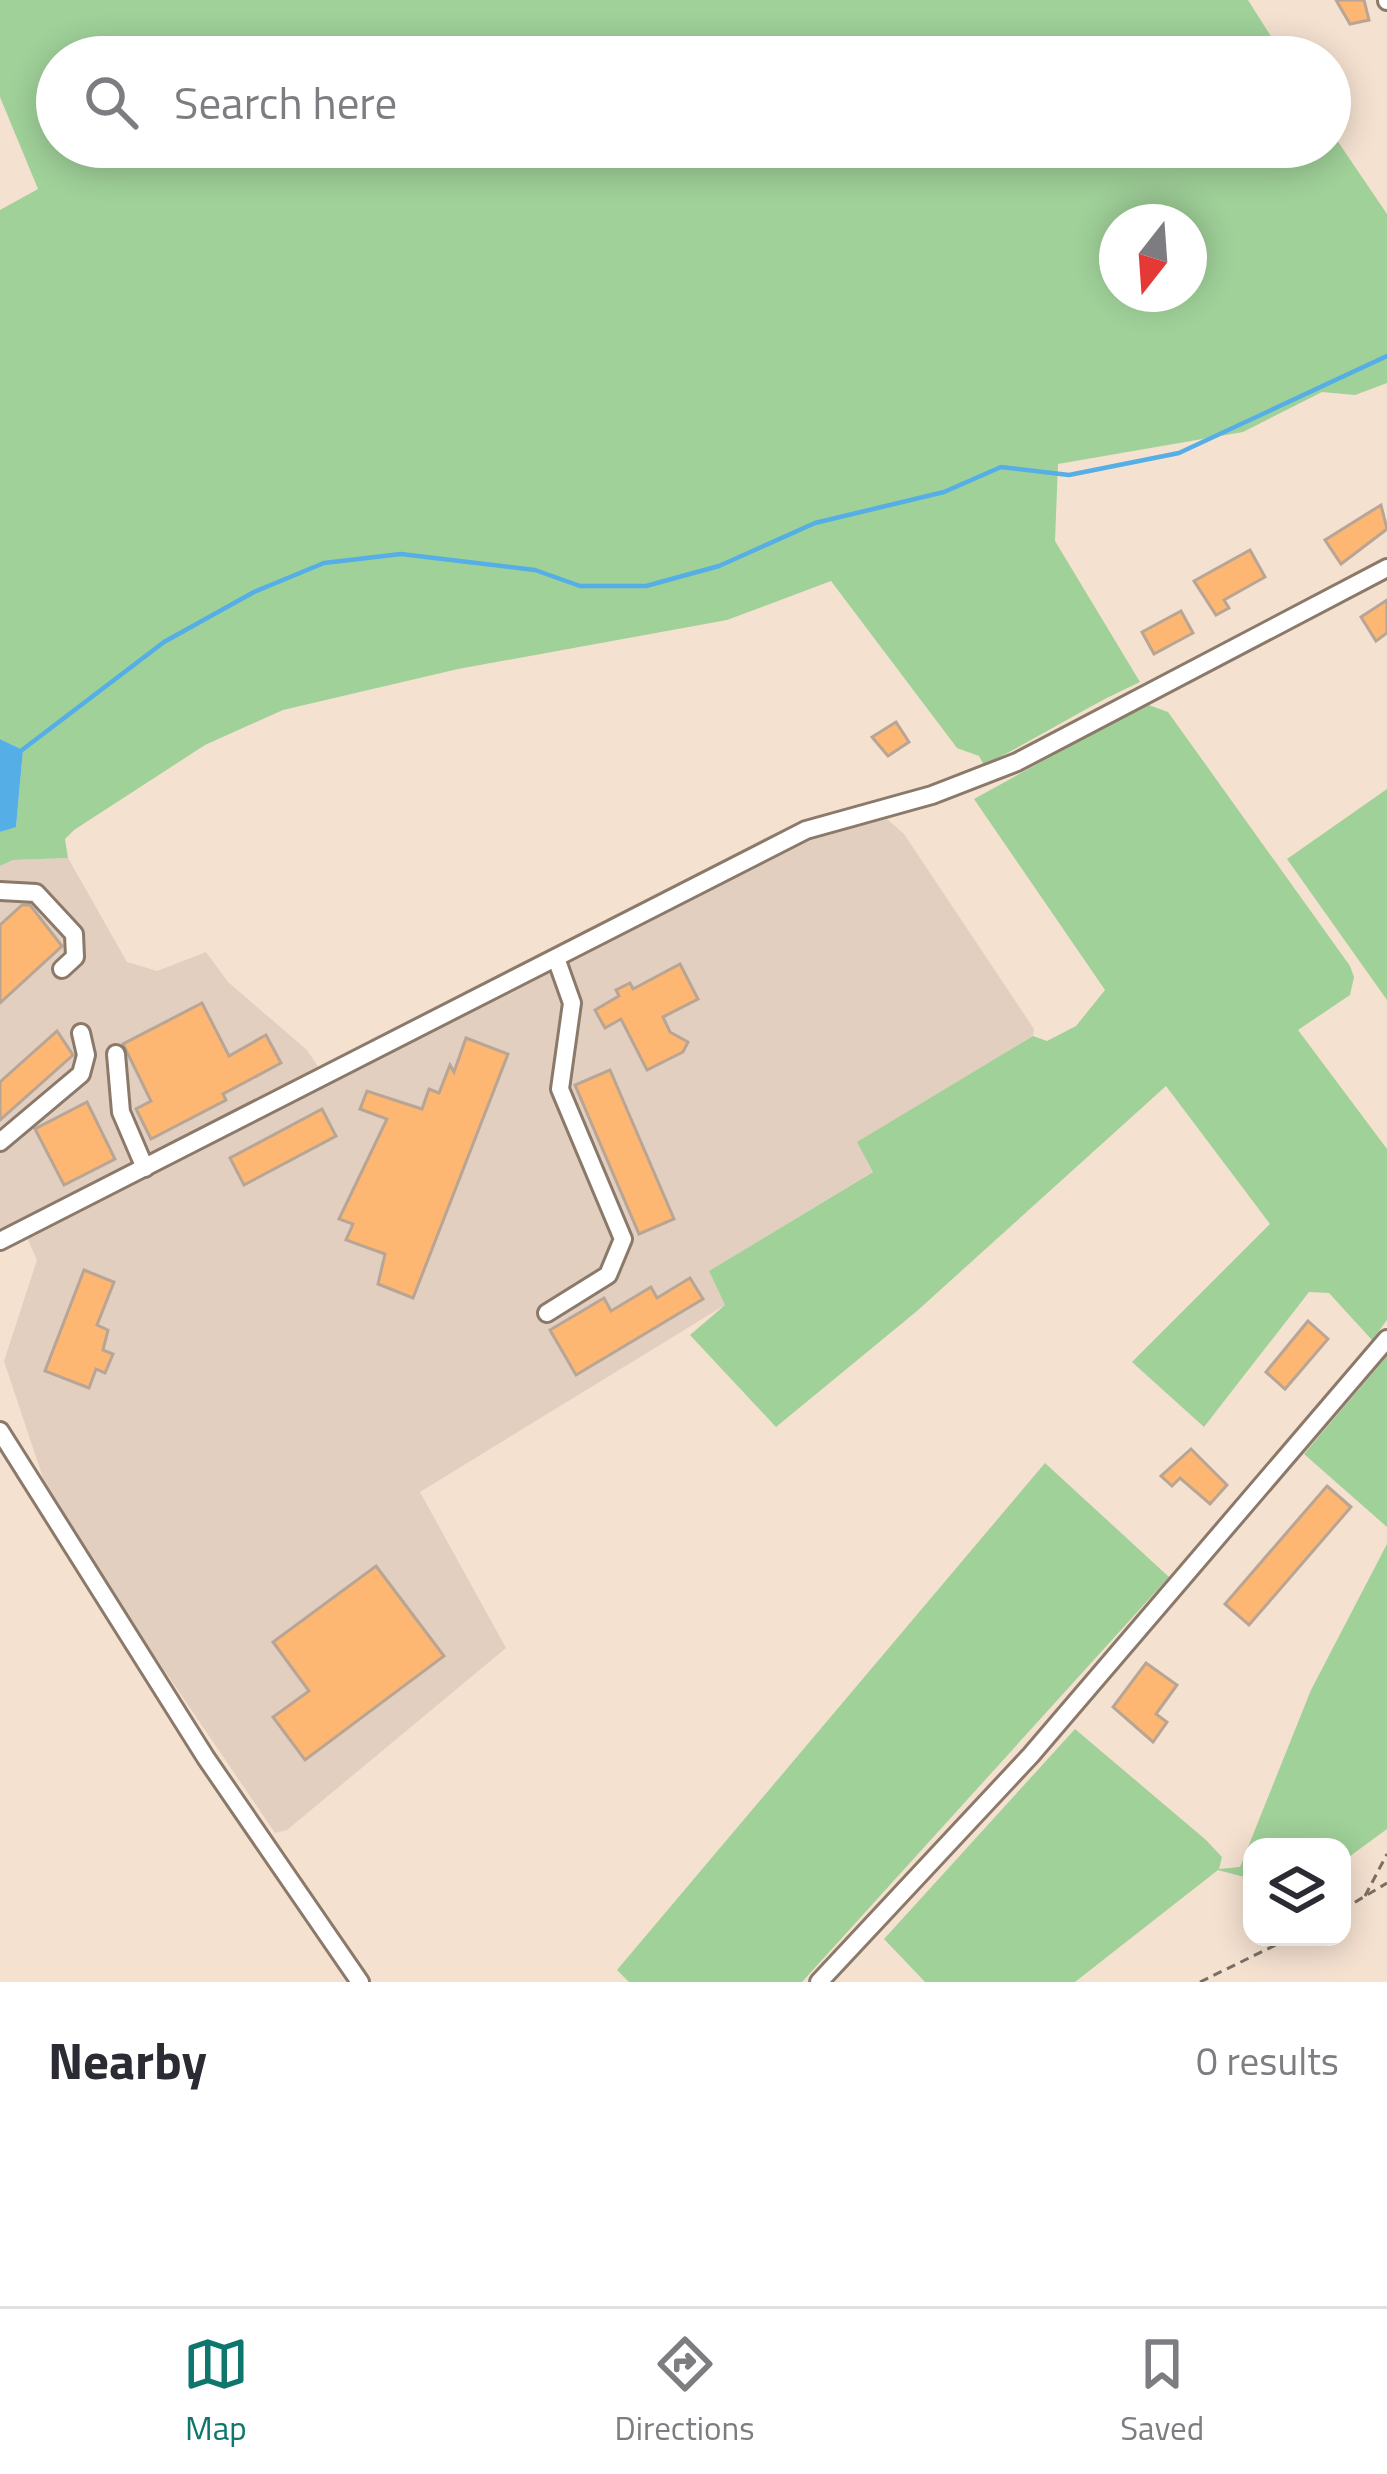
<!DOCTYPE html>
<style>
:root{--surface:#fff;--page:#f2f2f3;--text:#2b2b33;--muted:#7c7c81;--line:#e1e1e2;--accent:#0f766e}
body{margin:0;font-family:"Titillium Web",sans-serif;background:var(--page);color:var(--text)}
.controls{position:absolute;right:36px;bottom:36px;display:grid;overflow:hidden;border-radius:24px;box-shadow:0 6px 30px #0003}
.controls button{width:108px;height:108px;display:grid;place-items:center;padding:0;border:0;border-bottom:3px solid var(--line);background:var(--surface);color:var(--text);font:60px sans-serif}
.compass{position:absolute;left:1099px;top:204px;width:108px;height:108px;border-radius:50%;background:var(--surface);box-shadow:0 6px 30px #0003;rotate:197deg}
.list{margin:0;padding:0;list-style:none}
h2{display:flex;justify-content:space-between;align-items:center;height:156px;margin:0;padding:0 48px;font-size:51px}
h2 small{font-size:39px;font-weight:400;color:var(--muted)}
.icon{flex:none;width:66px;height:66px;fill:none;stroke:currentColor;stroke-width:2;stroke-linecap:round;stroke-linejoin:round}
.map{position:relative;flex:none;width:1387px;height:1982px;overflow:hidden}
.search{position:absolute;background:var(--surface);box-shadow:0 6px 30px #0003;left:36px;right:36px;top:36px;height:132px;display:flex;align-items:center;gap:30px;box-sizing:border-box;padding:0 42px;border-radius:66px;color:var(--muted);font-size:45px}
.sheet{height:324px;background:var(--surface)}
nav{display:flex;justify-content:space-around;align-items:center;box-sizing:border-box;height:168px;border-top:3px solid var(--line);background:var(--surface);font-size:33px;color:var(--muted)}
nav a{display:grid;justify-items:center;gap:6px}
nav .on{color:var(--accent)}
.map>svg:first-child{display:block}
.industrial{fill:#e2cfc0}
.green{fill:#a0d199;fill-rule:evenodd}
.water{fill:#55aee6}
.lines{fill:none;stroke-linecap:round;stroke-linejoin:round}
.stream{stroke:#55aee6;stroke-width:4.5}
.building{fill:#fdb772;stroke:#b8a595;stroke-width:3}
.minor-casing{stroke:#8b796a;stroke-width:22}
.path{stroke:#7b6f64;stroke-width:3;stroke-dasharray:9 6;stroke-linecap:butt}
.minor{stroke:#fff;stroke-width:16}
</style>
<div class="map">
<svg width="1387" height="1982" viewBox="0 0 1387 1982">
<rect width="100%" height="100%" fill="#f5e1d0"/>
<polygon class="industrial" points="887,819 904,834 1034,1029 1033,1036 858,1142 874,1171 709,1271 725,1305 420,1492 506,1648 287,1830 275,1833 52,1505 4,1361 37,1260 19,1220 0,1229 0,866 13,860 68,858 127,962 157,971 206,952 228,982 307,1050 329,1083 814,837"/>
<g class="green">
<path d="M0 0H1248L1284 57H57V147H1330V130L1387 214V383L1355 395 1322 392 1243 432 1058 464 1055 541 1140 682C1085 707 1038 738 984 765L979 756 957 748 831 581 727 620 458 669 283 710 205 745 74 830 65 839 68 858 13 860 0 866V832L16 826 23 750 0 739V210L38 189 0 97ZM1117 222H1189V294H1117Z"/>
<polygon points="1146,704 1168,712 1350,966 1354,977 1350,995 1298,1030 1387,1149 1387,1320 1372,1340 1329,1293 1309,1292 1204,1427 1132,1362 1270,1224 1166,1086 917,1311 776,1427 690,1335 725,1305 709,1271 873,1172 857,1142 1033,1036 1047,1041 1076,1026 1105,990 974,799"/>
<polygon points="1387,789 1387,1000 1287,859"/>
<polygon points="1387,1356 1387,1527 1304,1454"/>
<polygon points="1045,1463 1169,1577 802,1982 629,1982 617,1970"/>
<polygon points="1387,1544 1387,1829 1342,1862 1342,1847 1252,1847 1252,1879 1218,1870 1075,1982 925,1982 884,1939 1075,1729 1206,1840 1222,1857 1219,1869 1240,1867 1311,1690"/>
</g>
<polygon class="water" points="0,739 23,750 16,827 0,832"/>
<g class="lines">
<polyline class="stream" points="22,750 164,642 254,592 324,563 401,554 535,570 580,586 646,586 719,566 815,523 944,492 1001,467 1069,475 1179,453 1387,356"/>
</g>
<g class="building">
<polygon points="1336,0 1364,0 1369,20 1350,24"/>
<polygon points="1381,505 1387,529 1341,564 1325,540"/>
<polygon points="1250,550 1265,577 1224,600 1229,608 1216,615 1194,581"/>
<polygon points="1387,600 1387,633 1376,641 1361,617"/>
<polygon points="1181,611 1193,633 1154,654 1142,632"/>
<polygon points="896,722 909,742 888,756 872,737"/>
<polygon points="22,905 30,905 62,946 0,1003 0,925"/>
<polygon points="680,964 698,999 663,1017 670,1032 688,1042 683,1052 647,1070 621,1019 605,1028 595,1010 619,996 616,990 630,983 633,989"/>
<polygon points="202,1003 229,1056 266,1035 281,1063 223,1094 226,1100 151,1139 136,1109 151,1101 123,1044"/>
<polygon points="57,1031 73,1055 0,1120 0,1082"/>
<polygon points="466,1038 508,1054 413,1298 378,1284 385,1254 346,1240 353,1224 339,1219 387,1119 360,1109 367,1091 422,1109 429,1089 439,1093 450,1065 454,1072"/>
<polygon points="610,1070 674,1219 639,1234 575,1085"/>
<polygon points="87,1102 115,1159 64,1185 35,1129"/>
<polygon points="322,1109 336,1136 244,1185 230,1158"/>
<polygon points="84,1270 114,1282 97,1325 108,1330 103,1350 113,1354 105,1373 96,1369 89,1388 45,1371"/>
<polygon points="690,1278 703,1299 576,1375 550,1330 604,1298 611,1311 651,1287 657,1298"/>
<polygon points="1308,1321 1328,1339 1285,1389 1266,1372"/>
<polygon points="1191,1449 1227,1485 1210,1504 1180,1478 1172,1486 1161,1476"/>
<polygon points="1327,1486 1351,1507 1249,1625 1225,1604"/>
<polygon points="376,1566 444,1656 305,1760 273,1717 309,1691 273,1642"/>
<polygon points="1146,1663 1177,1685 1156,1714 1167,1722 1153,1742 1113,1707"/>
</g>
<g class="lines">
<defs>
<g id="minor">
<polyline points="1387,0 1387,1"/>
<polyline points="0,891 36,893 74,934 75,957 62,969"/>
<polyline points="116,1054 121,1112 145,1168"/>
<polyline points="0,1142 81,1074 86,1055 81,1033"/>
<polyline points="0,1241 806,830 932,795 1017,762 1387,568"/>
<polyline points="547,1313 608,1275 623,1239 560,1089 572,1003 556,958"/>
<polyline points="0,1431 206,1758 360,1982"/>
<polyline points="819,1982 1031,1755 1387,1339"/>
</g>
</defs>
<use href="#minor" class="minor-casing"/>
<g class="path">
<polyline points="1365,1896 1387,1854"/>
<polyline points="1342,1910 1387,1883"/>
<polyline points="1200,1982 1292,1937"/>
</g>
<use href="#minor" class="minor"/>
</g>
</svg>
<div class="controls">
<button><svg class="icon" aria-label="layers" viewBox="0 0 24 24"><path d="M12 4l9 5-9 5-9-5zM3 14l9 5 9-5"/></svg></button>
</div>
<svg class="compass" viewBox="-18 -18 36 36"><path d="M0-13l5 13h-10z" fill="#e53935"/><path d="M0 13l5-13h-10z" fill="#7c7c81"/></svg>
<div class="search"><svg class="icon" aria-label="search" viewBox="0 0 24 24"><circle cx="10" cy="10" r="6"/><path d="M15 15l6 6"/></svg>Search here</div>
</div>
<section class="sheet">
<h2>Nearby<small>0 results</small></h2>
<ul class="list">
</ul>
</section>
<nav>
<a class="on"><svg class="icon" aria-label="map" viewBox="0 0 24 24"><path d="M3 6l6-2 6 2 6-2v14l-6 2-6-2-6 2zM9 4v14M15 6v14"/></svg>Map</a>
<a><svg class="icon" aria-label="directions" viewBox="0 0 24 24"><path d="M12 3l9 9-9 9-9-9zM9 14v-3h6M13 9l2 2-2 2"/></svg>Directions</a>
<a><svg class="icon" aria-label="saved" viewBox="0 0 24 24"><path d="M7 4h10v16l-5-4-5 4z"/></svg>Saved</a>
</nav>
